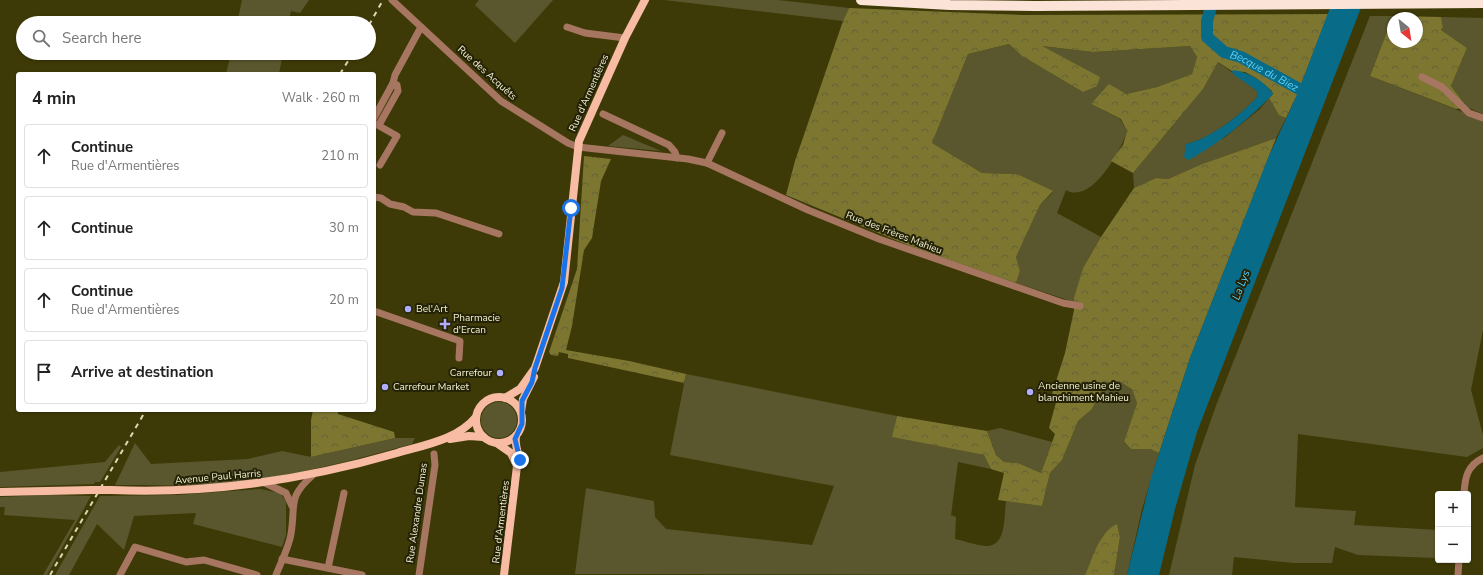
<!DOCTYPE html>
<meta charset="utf-8">
<style>
:root{--surface:#fff;--page:#f6f6f6;--text:#222;--muted:#767676;--line:#e0e0e0}
body{margin:0;font-family:"Nunito Sans",sans-serif;background:var(--page);color:var(--text)}
.controls{position:absolute;right:12px;bottom:12px;display:grid;overflow:hidden;border-radius:4px;box-shadow:0 1px 3px #0004}
.controls button{width:36px;height:36px;display:grid;place-items:center;padding:0;border:0;border-bottom:1px solid var(--line);background:var(--surface);color:var(--text);font:20px sans-serif}
.compass{position:absolute;left:1387px;top:12px;width:36px;height:36px;border-radius:50%;background:var(--surface);box-shadow:0 1px 3px #0004;rotate:150deg}
.stop{position:absolute;width:12px;height:12px;margin:-9px;border:3px solid #1a73e8;border-radius:50%;background:#fff}
.stop.end{background:#1a73e8;border-color:#fff;box-shadow:0 1px 4px #0008}
.list{margin:0;padding:0;list-style:none}
h2{display:flex;justify-content:space-between;align-items:center;height:52px;margin:0;padding:0 16px;font-size:17px}
h2 small{font-size:13px;font-weight:400;color:var(--muted)}
.list li{display:grid;grid-template-columns:26px 1fr auto;gap:12px;align-items:center;box-sizing:border-box;height:64px;margin:0 8px 8px;padding:0 8px;border:1px solid var(--line);border-radius:4px}
.list b{display:block;font-size:15px;white-space:nowrap}
.list p{margin:0;font-size:13px;white-space:nowrap;color:var(--muted)}
.list em{font-size:13px;font-style:normal;color:var(--muted)}
.icon{flex:none;width:22px;height:22px;fill:none;stroke:currentColor;stroke-width:2;stroke-linecap:round;stroke-linejoin:round}
.map{position:relative;flex:none;width:1483px;height:575px;overflow:hidden}
.search{position:absolute;background:var(--surface);box-shadow:0 1px 3px #0004;left:16px;top:16px;width:360px;height:44px;display:flex;align-items:center;gap:10px;box-sizing:border-box;padding:0 14px;border-radius:22px;color:var(--muted);font-size:15px}
.panel{position:absolute;background:var(--surface);box-shadow:0 1px 3px #0004;left:16px;top:72px;width:360px;height:340px;border-radius:4px}
.map>svg:first-child{display:block}
.green{fill:#5a572e}
.forest{fill:url(#forest-crowns);fill-rule:evenodd}
.water{fill:#086c88}
.lines{fill:none;stroke-linecap:round;stroke-linejoin:round}
.river{stroke:#086c88;stroke-width:12}
.minor{stroke:#a67661;stroke-width:7}
.major{stroke:#f7bca3;stroke-width:8}
.highway{stroke:#fbe3d8;stroke-width:10}
.rail{stroke:#dbdab6;stroke-width:2;stroke-dasharray:5 5;stroke-linecap:butt}
.major-bridge{stroke:#f7bca3;stroke-width:8}
.route{stroke:#1a73e8;stroke-width:5}
.poi-dot{fill:#b0aefa;stroke:#232106;stroke-width:1.5}
.labels{text-anchor:middle;dominant-baseline:central;stroke-width:4;stroke-linejoin:round;paint-order:stroke}
.street-label{font-size:10px;fill:#f2f1d0;stroke:#232106}
.poi-label{font-size:10px;fill:#f2f1d0;stroke:#232106;text-anchor:start}
.water-label{font-size:11px;font-style:italic;fill:#5ad1fc;stroke:#232106}
</style>
<div class="map">
<svg width="1483" height="575" viewBox="0 0 1483 575">
<defs>
<pattern id="forest-crowns" width="20" height="18" patternUnits="userSpaceOnUse"><rect width="20" height="18" fill="#7c7631"/><path d="M2 6a3 3 0 1 1 6 0M12 15a3 3 0 1 1 6 0" fill="none" stroke="#656137"/></pattern>
</defs>
<rect width="100%" height="100%" fill="#3e3a07"/>
<g class="green">
<polygon points="242,0 309,0 300,13 291,11 288,23 237,23"/>
<polygon points="479,0 553,0 515,43 475,5"/>
<polygon points="664,0 778,0 849,8 843,21"/>
<polygon points="1370,16 1393,16 1370,76 1483,120 1483,330 1471,390 1483,435 1483,448 1467,457 1298,434 1295,507 1356,511 1354,525 1438,530 1436,558 1358,555 1335,547 1332,563 1293,563 1234,557 1232,575 1169,575 1195,465 1217,403"/>
<polygon points="1441,17 1483,18 1483,114 1467,107 1451,86 1467,48 1441,30 1443,27"/>
<path d="M1009 44 1022 56 1083 92 1041 46 1093 52 1190 46 1197 57 1192 74 1157 87 1125 94 1091 104 1120 119 1127 131C1121 151 1091 205 1066 190L1057 213 1101 237 1083 268 1074 302 1016 283 1020 271 1016 257 1040 205 1053 192 1017 174 982 173 932 143 968 54Z"/>
<polygon points="231,53 283,53 279,74 226,74"/>
<path d="M1218 62 1256 90 1258 96C1242 114 1210 139 1186 144L1185 151 1224 138 1260 109 1269 98 1279 115 1286 118 1276 138 1202 164 1168 179 1156 178 1134 188 1133 173 1203 89Z"/>
<polygon points="623,135 661,151 608,146"/>
<path d="M686 374 897 416 893 437 984 455 991 469 958 462 951 515 956 517 955 539C965 541 975 545 985 546 1007 548 1004 515 1006 501L1042 506 1050 473 1062 460 1078 421 1092 409 1105 383 1119 381 1132 388 1137 403 1124 443 1131 449H1150L1159 453 1142 509 1127 575H1114L1120 537 1117 524 1102 537 1085 575 575 574 586 488 654 501 655 517 666 529 812 545 834 486 670 455Z"/>
<circle cx="499" cy="420" r="18"/>
<polygon points="1000,428 1052,442 1041,473 1018,463 1004,462 996,455 987,431"/>
<path d="M395 438H415L412 444C343 463 272 482 200 485 172 486 144 485 115 485L135 443 151 464 248 459 282 451 311 457Z"/>
<polygon points="119,445 121,447 100,482 95,482 94,484 0,487 0,472 105,462"/>
<polygon points="260,489 280,493 286,501 286,535 282,547 193,524 196,513 134,516 124,550 97,524 69,575 55,575 100,496 177,495"/>
<polygon points="47,495 91,496 47,575 43,575 75,520 4,515 5,507 0,507 0,497"/>
</g>
<g class="forest">
<polygon points="849,8 1022,15 1328,14 1297,95 1286,118 1279,115 1269,98 1273,94 1271,90 1256,78 1245,72 1232,71 1218,62 1203,89 1133,173 1111,161 1123,145 1127,131 1121,119 1091,104 1109,84 1126,94 1157,87 1192,74 1197,57 1190,46 1093,52 1042,46 1100,77 1097,86 1083,92 1022,56 1009,44 968,54 932,143 982,173 1017,174 1053,191 1040,205 1016,257 1020,271 1016,283 920,250 786,195 795,161 843,21"/>
<path d="M1393 16 1441 17 1443 27 1441 30 1467 48 1451 86 1467 107 1456 109 1370 76ZM1393 18H1417V42H1393Z"/>
<polygon points="1276,138 1190,358 1159,453 1150,449 1131,449 1124,442 1137,403 1132,389 1119,381 1105,383 1092,409 1078,421 1062,460 1050,473 1042,506 998,500 1004,473 991,469 984,455 892,437 897,416 987,431 996,455 1004,462 1018,463 1041,473 1055,434 1049,428 1058,395 1052,394 1065,353 1074,310 1074,298 1083,268 1101,237 1134,188 1156,178 1168,179 1202,164"/>
<polygon points="584,156 611,159 601,181 592,238 584,250 572,326 566,350 629,361 686,374 684,383 568,358 568,354 559,352 558,356 551,355 549,352 577,269"/>
<polygon points="313,410 338,410 338,414 394,432 395,438 311,457 311,420"/>
<path d="M1117 524 1120 537 1114 575H1085C1093 558 1099 532 1117 524Z"/>
</g>
<g class="water">
<polygon points="1333,0 1364,0 1197,432 1175,509 1159,575 1127,575 1151,478 1190,358 1268,158 1297,95"/>
<path d="M1234 70C1249 73 1265 81 1273 94 1248 120 1221 142 1189 160L1184 157 1186 144C1210 139 1242 114 1258 96L1256 90 1233 74 1232 71Z"/>
</g>
<g class="lines">
<path class="river" id="s1" d="M1213 0 1207 21V37L1224 52 1241 57 1312 96"/>
<g class="minor">
<polyline points="392,0 501,101 568,143 578,147 688,159 707,163 808,210 879,239 1063,303 1080,306"/>
<polyline points="567,27 585,33 625,38"/>
<polyline points="1422,77 1442,87 1469,113 1483,118"/>
<polyline points="393,83 395,75 421,27"/>
<polyline points="603,114 669,145 675,152 677,158"/>
<polyline points="374,118 393,83 397,85 398,91 379,125"/>
<polyline points="374,123 397,136 380,165"/>
<polyline points="707,163 722,133"/>
<polyline points="374,197 381,198 390,204 404,207 413,212 436,213 499,234"/>
<polyline points="374,311 460,341 459,358"/>
<polyline points="265,483 286,493 292,506"/>
<path d="M1464 494C1465 477 1467 466 1483 458"/>
<polyline points="282,559 362,575"/>
<polyline points="328,568 344,493"/>
<polyline points="120,575 135,547 186,562 204,560 257,575"/>
<path d="M276 575C281 562 289 547 291 534 296 503 287 498 313 475"/>
<polyline points="419,575 435,465 434,454"/>
<polyline points="1458,575 1459,560"/>
</g>
<g class="major">
<circle cx="499" cy="420" r="23"/>
<polyline points="505,398 520,389 535,368 564,282 579,141 625,38 645,0"/>
<polyline points="521,412 523,399 534,377"/>
<path d="M516 436C514 446 520 454 519 464"/>
<polyline points="450,439 469,436 483,437"/>
<polyline points="498,444 511,453 517,466 504,575"/>
<path d="M112 490C209 494 304 480 397 453 424 445 457 440 476 417"/>
<polyline points="0,492 92,490"/>
</g>
<polyline class="highway" points="861,0 950,5 1035,6 1483,3"/>
<g class="rail">
<polyline points="369,25 383,0"/>
<polyline points="340,74 353,53"/>
<polyline points="50,575 146,410"/>
</g>
<polyline class="major-bridge" points="92,490 112,490"/>
</g>
<g class="lines">
<polyline class="route" points="520,460 515,439 522,424 522,401 532,382 535,368 562,288 571,208"/>
</g>
<g class="poi-dot">
<circle cx="408" cy="309" r="4"/>
<path d="M443 318h4v4h4v4h-4v4h-4v-4h-4v-4h4z"/>
<circle cx="500" cy="373" r="4"/>
<circle cx="385" cy="387" r="4"/>
<circle cx="1030" cy="392" r="4"/>
</g>
<g class="labels">
<g class="street-label">
<text transform="translate(487 73) rotate(42)">Rue des Acquêts</text>
<text transform="translate(589 93) rotate(-66)">Rue d'Armentières</text>
<text transform="translate(894 233) rotate(21)">Rue des Frères Mahieu</text>
<text transform="translate(218 477) rotate(-5)">Avenue Paul Harris</text>
<text transform="translate(417 513) rotate(-82)">Rue Alexandre Dumas</text>
<text transform="translate(501 522) rotate(-83)">Rue d'Armentières</text>
</g>
<g class="poi-label">
<text x="416" y="309">Bel'Art</text>
<text x="453" y="318">Pharmacie<tspan x="453" dy="12">d'Ercan</tspan></text>
<text x="492" y="373" text-anchor="end">Carrefour</text>
<text x="1038" y="386">Ancienne usine de<tspan x="1038" dy="12">blanchiment Mahieu</tspan></text>
<text x="393" y="387">Carrefour Market</text>
</g>
<g class="water-label">
<text stroke="none"><textPath href="#s1" startOffset="105">Becque du Biez</textPath></text>
<text transform="translate(1241 285) rotate(-69)">La Lys</text>
</g>
</g>
</svg>
<div class="controls">
<button>+</button>
<button>−</button>
</div>
<svg class="compass" viewBox="-18 -18 36 36"><path d="M0-13l5 13h-10z" fill="#e53935"/><path d="M0 13l5-13h-10z" fill="#767676"/></svg>
<div class="stop" style="left:571px;top:208px"></div>
<div class="stop end" style="left:520px;top:460px"></div>
<div class="search"><svg class="icon" aria-label="search" viewBox="0 0 24 24"><circle cx="10" cy="10" r="6"/><path d="M15 15l6 6"/></svg>Search here</div>
<section class="panel">
<h2>4 min<small>Walk · 260 m</small></h2>
<ul class="list">
<li><svg class="icon" aria-label="ahead" viewBox="0 0 24 24"><path d="M12 20V5M6 11l6-6 6 6"/></svg><div><b>Continue</b><p>Rue d'Armentières</p></div><em>210 m</em></li>
<li><svg class="icon" aria-label="ahead" viewBox="0 0 24 24"><path d="M12 20V5M6 11l6-6 6 6"/></svg><div><b>Continue</b></div><em>30 m</em></li>
<li><svg class="icon" aria-label="ahead" viewBox="0 0 24 24"><path d="M12 20V5M6 11l6-6 6 6"/></svg><div><b>Continue</b><p>Rue d'Armentières</p></div><em>20 m</em></li>
<li><svg class="icon" aria-label="arrive" viewBox="0 0 24 24"><path d="M6 21V4h12l-3 4 3 4H6"/></svg><div><b>Arrive at destination</b></div></li>
</ul>
</section>
</div>
